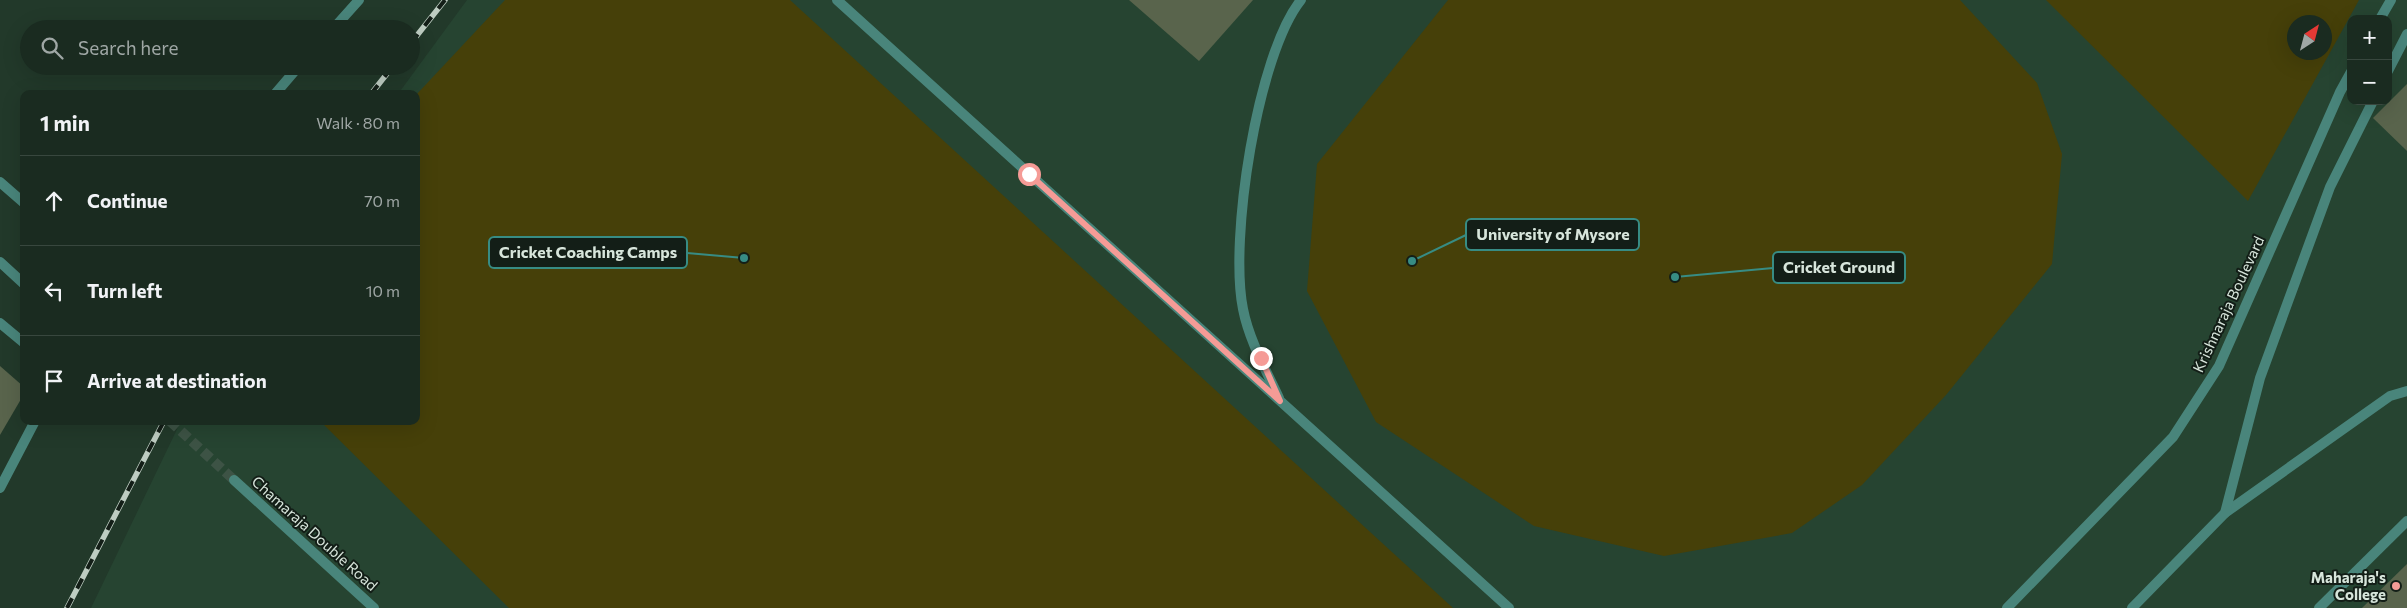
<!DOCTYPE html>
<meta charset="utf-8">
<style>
:root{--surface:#1a2b20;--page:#233329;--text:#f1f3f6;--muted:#9fa7a5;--line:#38473e}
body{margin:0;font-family:Commissioner,sans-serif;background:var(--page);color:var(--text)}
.controls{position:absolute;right:15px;top:15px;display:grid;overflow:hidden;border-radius:10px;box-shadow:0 5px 20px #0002}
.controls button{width:45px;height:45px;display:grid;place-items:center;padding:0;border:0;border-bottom:1px solid var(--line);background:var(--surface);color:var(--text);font:25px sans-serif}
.compass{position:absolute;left:2287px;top:15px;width:45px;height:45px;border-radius:50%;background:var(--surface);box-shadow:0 5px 20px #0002;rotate:36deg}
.stop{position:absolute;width:15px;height:15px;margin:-11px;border:4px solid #f59b96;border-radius:50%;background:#fff}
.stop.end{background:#f59b96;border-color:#fff;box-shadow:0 1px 5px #0008}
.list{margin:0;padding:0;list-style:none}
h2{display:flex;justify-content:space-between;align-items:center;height:65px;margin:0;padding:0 20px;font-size:21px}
h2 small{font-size:16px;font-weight:400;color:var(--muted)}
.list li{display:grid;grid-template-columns:32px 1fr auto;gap:15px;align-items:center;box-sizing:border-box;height:90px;padding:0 20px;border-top:1px solid var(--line)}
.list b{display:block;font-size:19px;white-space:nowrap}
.list em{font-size:16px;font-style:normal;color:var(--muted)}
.icon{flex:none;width:28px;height:28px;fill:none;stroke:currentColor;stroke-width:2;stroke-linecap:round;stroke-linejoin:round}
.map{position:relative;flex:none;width:2407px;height:608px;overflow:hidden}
.search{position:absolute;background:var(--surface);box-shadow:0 5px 20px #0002;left:20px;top:20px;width:400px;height:55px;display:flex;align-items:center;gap:12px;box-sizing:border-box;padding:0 18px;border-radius:28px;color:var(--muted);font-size:19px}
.panel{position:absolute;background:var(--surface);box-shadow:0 5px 20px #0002;left:20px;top:90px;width:400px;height:335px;border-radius:10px}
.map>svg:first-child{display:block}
.built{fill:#264431;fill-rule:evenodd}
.green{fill:#464009;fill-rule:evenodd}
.building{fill:#59644c}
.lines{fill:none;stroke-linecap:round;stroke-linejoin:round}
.tertiary-tunnel{stroke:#3d5345;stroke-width:10;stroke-dasharray:10 5;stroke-linecap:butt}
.service{stroke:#49857b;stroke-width:10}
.minor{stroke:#49857b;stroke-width:10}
.tertiary{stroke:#49857b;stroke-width:10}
.rail-casing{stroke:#becdc2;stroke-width:5.5}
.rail{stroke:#131e17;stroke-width:4;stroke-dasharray:11;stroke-linecap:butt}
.route{stroke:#f59b96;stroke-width:6}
.poi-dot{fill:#f59b96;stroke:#131e17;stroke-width:2}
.labels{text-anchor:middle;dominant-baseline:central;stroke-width:4;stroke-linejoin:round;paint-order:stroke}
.street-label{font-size:15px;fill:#d7e5db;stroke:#131e17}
.poi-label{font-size:15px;font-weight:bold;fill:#d7e5db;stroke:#131e17;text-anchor:end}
.leader{fill:none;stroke:#378c84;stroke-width:2}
.callout-dot{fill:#378c84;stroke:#131e17;stroke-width:2}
.callout{fill:#131e17;stroke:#378c84;stroke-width:2}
.callout-label{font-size:16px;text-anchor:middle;font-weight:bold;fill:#d7e5db}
</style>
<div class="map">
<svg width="2407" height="608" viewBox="0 0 2407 608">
<rect width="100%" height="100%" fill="#22392a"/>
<path class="built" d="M467 0H2407V608H91L181 421H416V94H398ZM2351 19H2388V101H2351ZM2294 22H2324V52H2294Z"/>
<g class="green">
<polygon points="505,0 790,0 1453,608 509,608 320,421 416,421 416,95"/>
<polygon points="1448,0 1960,0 2037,83 2062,154 2052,264 1946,395 1862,485 1792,533 1664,556 1534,526 1376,422 1307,291 1317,164"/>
<path d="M2046 0H2359L2248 201ZM2294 22H2324V52H2294Z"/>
</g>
<g class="building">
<polygon points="1129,0 1253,0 1199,61"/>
<polygon points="2407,84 2407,151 2373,118"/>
<polygon points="0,366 24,387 24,394 0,435"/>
<polygon points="2407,564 2407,608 2362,608"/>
</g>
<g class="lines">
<polyline class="tertiary-tunnel" points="170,421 234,480"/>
<g class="service">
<polyline points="837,0 1509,608"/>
<path d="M1279 398C1266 370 1249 340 1243 309 1229 240 1257 55 1301 0"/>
<polyline points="2319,608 2407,521"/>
</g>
<g class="minor">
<polyline points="333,29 359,0"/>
<polyline points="275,94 299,66"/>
<polyline points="0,182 24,203"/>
<polyline points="0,323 24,343"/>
<polyline points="0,488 35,421"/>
<polyline points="2225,513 2390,396 2407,391"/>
</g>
<g class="tertiary">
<polyline points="2380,19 2391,0"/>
<polyline points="2388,71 2407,34"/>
<polyline points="0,262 24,284"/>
<polyline points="234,480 374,608"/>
<polyline points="2007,608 2173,437 2219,366 2340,92 2351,72"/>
<polyline points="2132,608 2225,513 2260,378 2330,187 2373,101"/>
</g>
<defs>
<g id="rail">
<polyline points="411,43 445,0"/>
<polyline points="371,94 393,66"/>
<polyline points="67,608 164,421"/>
</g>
</defs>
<use href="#rail" class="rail-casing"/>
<use href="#rail" class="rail"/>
</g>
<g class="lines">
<polyline class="route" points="1029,174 1280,401 1261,358"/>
</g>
<circle class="poi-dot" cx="2396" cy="586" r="5"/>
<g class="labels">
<g class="street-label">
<text transform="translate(2228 304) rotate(-65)">Krishnaraja Boulevard</text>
<text transform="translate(315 533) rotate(42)">Chamaraja Double Road</text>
</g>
<g class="poi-label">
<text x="2386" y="577">Maharaja's<tspan x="2386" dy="17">College</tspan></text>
</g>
</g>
<path class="leader" d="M1412 261L1466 235M744 258L687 253M1675 277L1773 268"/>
<g class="callout-dot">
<circle cx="1412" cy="261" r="5"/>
<circle cx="744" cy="258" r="5"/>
<circle cx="1675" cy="277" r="5"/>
</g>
<g class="callout">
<rect x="1466" y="219" width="173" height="31" rx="5"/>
<rect x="489" y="237" width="198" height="31" rx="5"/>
<rect x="1773" y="252" width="132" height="31" rx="5"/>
</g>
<g class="callout-label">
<text x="1553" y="240">University of Mysore</text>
<text x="588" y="258">Cricket Coaching Camps</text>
<text x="1839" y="273">Cricket Ground</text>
</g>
</svg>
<div class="controls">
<button>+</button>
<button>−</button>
</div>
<svg class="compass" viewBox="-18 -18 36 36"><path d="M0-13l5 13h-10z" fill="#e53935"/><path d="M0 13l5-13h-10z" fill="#9fa7a5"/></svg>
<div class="stop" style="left:1029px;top:174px"></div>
<div class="stop end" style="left:1261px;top:358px"></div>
<div class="search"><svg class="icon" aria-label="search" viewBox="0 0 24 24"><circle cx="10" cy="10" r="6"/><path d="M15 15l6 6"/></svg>Search here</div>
<section class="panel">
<h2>1 min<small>Walk · 80 m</small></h2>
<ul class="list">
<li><svg class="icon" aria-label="ahead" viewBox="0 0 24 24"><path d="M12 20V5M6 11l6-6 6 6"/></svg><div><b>Continue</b></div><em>70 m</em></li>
<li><svg class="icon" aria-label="left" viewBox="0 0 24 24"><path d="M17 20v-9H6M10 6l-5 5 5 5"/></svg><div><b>Turn left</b></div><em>10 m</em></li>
<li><svg class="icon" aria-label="arrive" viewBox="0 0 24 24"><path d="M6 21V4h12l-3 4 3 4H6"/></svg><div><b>Arrive at destination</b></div></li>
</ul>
</section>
</div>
